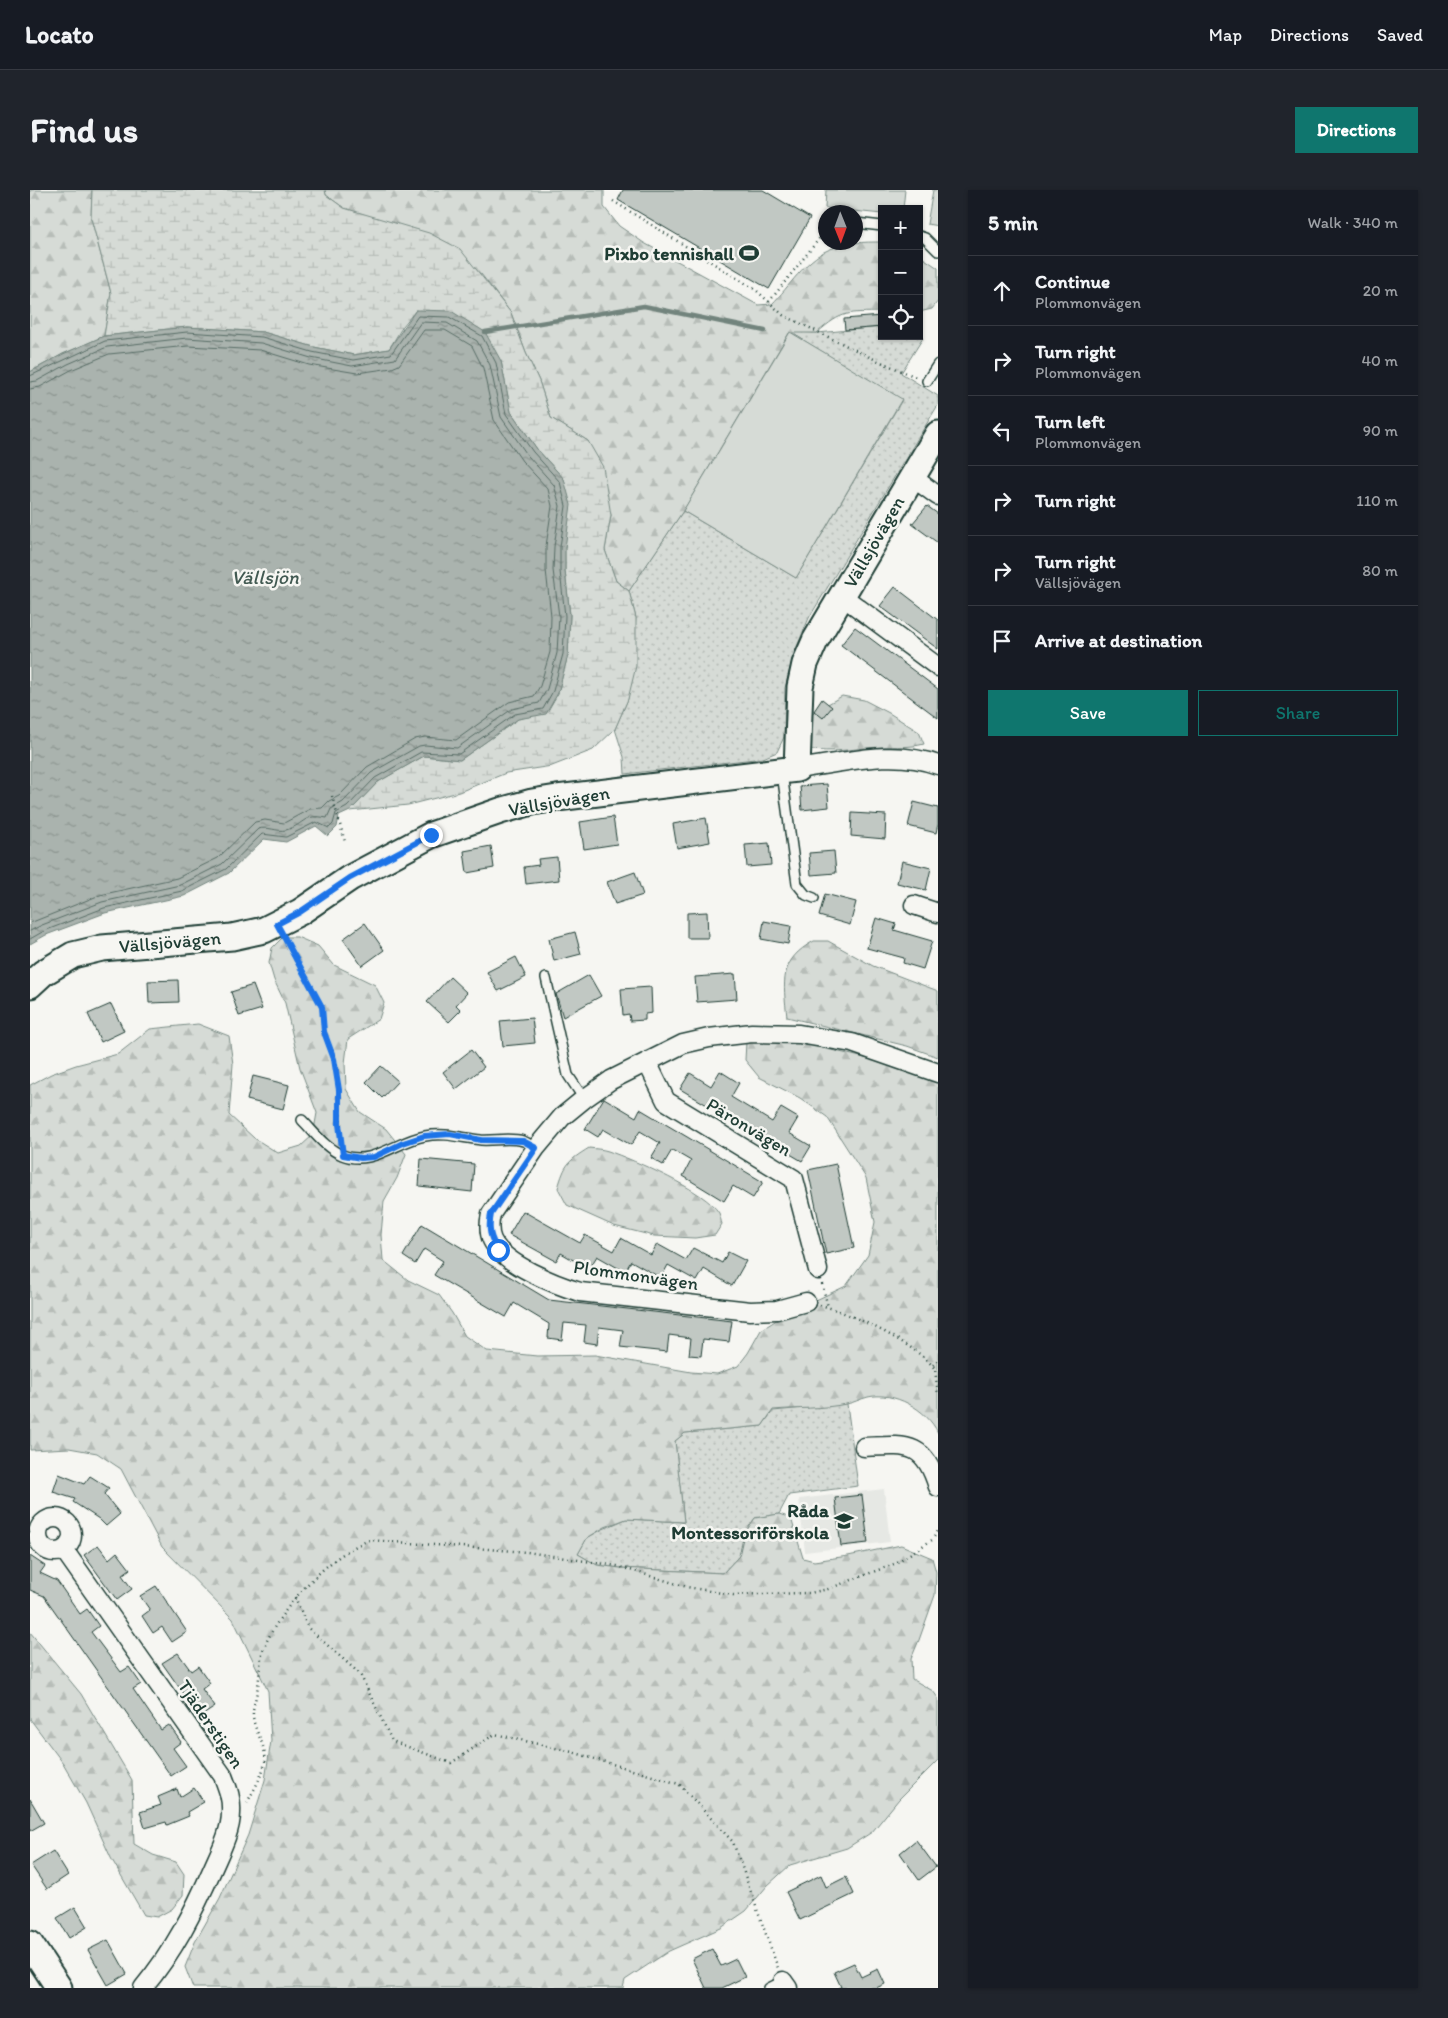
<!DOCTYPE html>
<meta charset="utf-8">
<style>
:root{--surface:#171b24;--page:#20242c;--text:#f1f3f6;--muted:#9ea1a6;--line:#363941;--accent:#0f766e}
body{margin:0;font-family:Itim,sans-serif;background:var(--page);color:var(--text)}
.controls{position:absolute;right:15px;top:15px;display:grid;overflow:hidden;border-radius:0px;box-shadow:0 1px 4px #0004}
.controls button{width:45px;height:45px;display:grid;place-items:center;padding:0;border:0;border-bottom:1px solid var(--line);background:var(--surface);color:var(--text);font:25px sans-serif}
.compass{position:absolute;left:788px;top:15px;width:45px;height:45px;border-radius:50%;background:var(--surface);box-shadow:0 1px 4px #0004;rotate:179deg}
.stop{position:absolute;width:15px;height:15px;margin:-11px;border:4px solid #1a73e8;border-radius:50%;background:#fff}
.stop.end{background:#1a73e8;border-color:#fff;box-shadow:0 1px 5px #0008}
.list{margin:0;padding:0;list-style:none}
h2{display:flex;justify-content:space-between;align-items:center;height:65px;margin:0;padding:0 20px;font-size:21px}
h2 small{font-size:16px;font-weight:400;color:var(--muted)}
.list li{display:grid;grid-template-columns:32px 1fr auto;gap:15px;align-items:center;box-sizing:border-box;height:70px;padding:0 20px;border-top:1px solid var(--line)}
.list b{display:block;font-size:19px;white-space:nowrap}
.list p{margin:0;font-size:16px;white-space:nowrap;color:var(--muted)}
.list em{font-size:16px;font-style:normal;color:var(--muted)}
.actions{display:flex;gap:10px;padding:15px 20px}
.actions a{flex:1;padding:11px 0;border:1px solid var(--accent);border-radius:0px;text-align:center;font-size:18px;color:var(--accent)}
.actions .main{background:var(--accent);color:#fff}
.icon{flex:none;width:28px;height:28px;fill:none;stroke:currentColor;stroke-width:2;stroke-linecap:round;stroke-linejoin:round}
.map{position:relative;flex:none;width:908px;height:1798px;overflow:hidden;border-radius:0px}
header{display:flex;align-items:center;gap:30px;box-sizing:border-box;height:70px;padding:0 25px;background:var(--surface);border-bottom:1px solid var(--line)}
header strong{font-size:24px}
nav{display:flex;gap:28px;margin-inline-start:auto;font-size:18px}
.intro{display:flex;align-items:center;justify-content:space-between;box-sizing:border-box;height:120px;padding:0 30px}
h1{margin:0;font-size:35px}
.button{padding:12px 22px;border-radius:0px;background:var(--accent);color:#fff;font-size:18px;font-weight:700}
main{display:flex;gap:30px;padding:0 30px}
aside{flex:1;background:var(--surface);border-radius:0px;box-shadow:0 1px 4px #0004}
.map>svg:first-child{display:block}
.built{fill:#e6e8e4}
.grass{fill:url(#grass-dots);stroke:#7a8c85}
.forest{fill:url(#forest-firs);stroke:#7a8c85}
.wetland{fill:url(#wetland-marsh);stroke:#7a8c85}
.pitch{fill:#d6dbd6;stroke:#7a8c85}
.water{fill:url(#water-ripples);stroke:#72847d}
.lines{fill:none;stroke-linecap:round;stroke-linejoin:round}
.shore{stroke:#576c65;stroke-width:1}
.stream{stroke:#72847d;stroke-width:4.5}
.building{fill:#c1c8c3;stroke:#1f3d34}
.lane-casing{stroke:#1f3d34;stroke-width:12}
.street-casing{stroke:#1f3d34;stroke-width:21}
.secondary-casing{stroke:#1f3d34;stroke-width:29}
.path{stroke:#1f3d34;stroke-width:2.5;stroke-dasharray:1 4;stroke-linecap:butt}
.lane{stroke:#f6f6f2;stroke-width:9}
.street{stroke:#f6f6f2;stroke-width:18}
.secondary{stroke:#f6f6f2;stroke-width:25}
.route{stroke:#1a73e8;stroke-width:6}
.labels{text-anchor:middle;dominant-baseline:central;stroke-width:5;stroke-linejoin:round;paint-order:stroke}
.poi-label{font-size:19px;font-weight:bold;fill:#1f3d34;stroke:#f6f6f2;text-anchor:end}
.street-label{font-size:19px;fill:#1f3d34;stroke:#f6f6f2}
.water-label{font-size:20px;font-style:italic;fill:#425a52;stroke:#f6f6f2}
</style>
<header>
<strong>Locato</strong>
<nav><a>Map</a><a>Directions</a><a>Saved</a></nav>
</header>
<div class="intro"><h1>Find us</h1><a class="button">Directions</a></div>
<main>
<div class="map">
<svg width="908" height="1798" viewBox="0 0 908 1798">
<defs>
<pattern id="grass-dots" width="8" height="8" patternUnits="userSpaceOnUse" patternTransform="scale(1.25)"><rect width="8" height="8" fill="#d6dbd6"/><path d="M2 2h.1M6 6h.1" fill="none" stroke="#b7bdb8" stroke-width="1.8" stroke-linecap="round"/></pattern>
<pattern id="forest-firs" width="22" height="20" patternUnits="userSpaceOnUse" patternTransform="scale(1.25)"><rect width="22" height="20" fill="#d6dbd6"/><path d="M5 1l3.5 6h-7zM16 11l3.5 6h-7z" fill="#b7bdb8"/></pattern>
<pattern id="wetland-marsh" width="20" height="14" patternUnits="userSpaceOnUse" patternTransform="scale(1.25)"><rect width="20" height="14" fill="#d6dbd6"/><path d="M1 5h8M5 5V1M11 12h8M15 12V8" fill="none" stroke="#b7bdb8"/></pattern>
<pattern id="water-ripples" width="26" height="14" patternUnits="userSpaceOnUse" patternTransform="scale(1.25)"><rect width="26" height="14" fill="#aab3ae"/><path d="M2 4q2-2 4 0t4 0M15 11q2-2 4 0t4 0" fill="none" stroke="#8a938e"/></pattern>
</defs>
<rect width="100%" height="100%" fill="#f6f6f2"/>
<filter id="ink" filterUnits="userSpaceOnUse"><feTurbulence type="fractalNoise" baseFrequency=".02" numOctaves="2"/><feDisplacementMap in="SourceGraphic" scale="10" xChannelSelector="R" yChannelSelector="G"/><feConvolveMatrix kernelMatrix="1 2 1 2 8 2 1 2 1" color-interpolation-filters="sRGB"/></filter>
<g filter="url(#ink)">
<polygon class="built" points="854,1299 860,1352 775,1362 769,1309"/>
<g class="grass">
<polygon points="852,137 852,146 887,146 893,148 871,183 908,206 908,215 779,428 763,466 755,498 754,547 747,562 733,568 595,584 594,567 585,539 598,509 606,428 599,401 653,321 766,388 872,210 760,142 787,143"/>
<polygon points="817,1214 828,1296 759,1305 749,1324 725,1328 714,1344 709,1366 693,1383 590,1378 567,1375 548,1364 557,1348 573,1339 596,1329 654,1332 645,1251 655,1243 732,1236 743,1221"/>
</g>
<g class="forest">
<polygon points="0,0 62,0 61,28 81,103 74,146 33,164 0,182"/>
<path d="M295 0H574V17L589 36 614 53 728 115 742 114C759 97 775 70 798 60 815 52 834 52 852 52V122C818 123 813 120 787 143H759L653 321 599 401 586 391 575 360 581 325 558 251 521 228 509 191 496 163 481 123 451 84 354 31 314 18 296 5Z"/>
<polygon points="889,65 908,78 908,111 902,119 889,122"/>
<path d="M812 506 834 510 859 523 889 542 894 554C879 558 867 556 851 557 827 558 801 564 777 559L775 527Z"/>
<path d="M253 747H267L288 756 304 775 345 795 354 813 349 829 318 849 315 873 316 899 330 922 356 939 376 964 367 988 354 1011 351 1045 353 1070 378 1090 409 1105 422 1123 435 1146 457 1161 507 1166 565 1165 661 1182 687 1184 708 1176 718 1163 731 1140 756 1124 816 1096 838 1065 845 1032 836 988 797 927 770 908 729 887 715 870 716 852 763 851 839 869 908 893V1243C897 1219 864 1201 838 1207 830 1209 823 1213 816 1214 792 1219 767 1218 743 1220L732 1236 655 1243 645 1251 654 1332 596 1329 575 1337 557 1348 548 1364 567 1375 590 1378 693 1383 709 1366 714 1344 725 1328 749 1324 761 1328 773 1368 784 1371 818 1366 871 1355 902 1368 906 1382 905 1405 889 1450 881 1469 882 1489 903 1501 908 1508V1570L869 1609 842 1642 817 1658 760 1675 737 1696 716 1721 691 1738 639 1761 595 1790 593 1798H163L155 1777 165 1752 190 1708 218 1645 235 1590 241 1551 238 1501 203 1429 132 1357 91 1279 67 1263 39 1258 0 1260V895L21 884 46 875 88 864 120 839 168 834 199 846 203 874 199 925 224 948 248 963 271 956 283 945 287 923 270 878 255 813 244 790 239 773 242 758Z"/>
<path d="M784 751H798L843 776 908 801V867L877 856 757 827C753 791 749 770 784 751Z"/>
<path d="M559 958C566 959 572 959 578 961 604 970 676 1001 689 1023 690 1026 691 1031 692 1034L685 1045 665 1048 624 1046 584 1036 537 1015 528 998C535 974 538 971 559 958Z"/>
<polygon points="0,1442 51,1504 102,1590 104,1654 123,1665 146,1672 154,1684 153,1705 142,1719 127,1727 114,1725 81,1668 56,1613 33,1573 0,1529"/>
</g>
<polygon class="wetland" points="62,0 295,0 296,5 314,18 399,43 430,59 481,123 496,163 509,191 521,228 558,251 573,277 581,325 575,360 586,391 599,401 606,428 606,476 598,509 585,539 563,560 522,576 476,583 429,602 378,615 320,621 348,592 394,566 430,570 488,529 516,523 528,503 538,465 540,425 535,381 534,289 507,259 481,222 471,171 386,120 373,136 359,159 324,165 284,157 233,142 157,137 74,146 81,103 61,28"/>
<g class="pitch">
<polygon points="796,0 875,0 873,19 852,19 852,24 795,18"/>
<polygon points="903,0 908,0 908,36 897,34"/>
<polygon points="760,142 872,209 766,388 653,321"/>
</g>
<polygon class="water" points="386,120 421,121 455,142 471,171 481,222 507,259 534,289 541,315 535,358 535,381 540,425 538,465 528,503 516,524 488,529 430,570 394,566 348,592 320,621 309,626 307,637 298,646 286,636 256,652 234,649 199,683 154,706 75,723 16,745 0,754 0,182 33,164 74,146 157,137 233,142 284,157 324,165 359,159"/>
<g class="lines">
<g class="shore">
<polyline points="0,186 75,151 157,142 232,147 282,162 323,170 361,164 388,126 419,127 452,146 466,173 476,224 503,262 530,292 536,316 530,357 530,381 535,426 533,464 523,501 513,519 485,524 429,564 391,562 345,588 317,617 306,623 303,634 299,638 286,632 256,647 232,644 196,679 152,701 74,718 14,741 0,749"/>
<path d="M0 192 7 191 38 174 77 157 157 148 231 153 281 168 322 176 365 169 391 132 417 133 447 151 460 175 471 227 498 266 524 295 530 316 524 357 523 380 529 426 527 463 517 499 509 513 482 519 427 558 395 555 389 556 341 583 313 612 301 619 297 628C273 623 276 634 256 640 247 642 238 636 228 639L192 674 150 695 72 712 12 735 0 741"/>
<polyline points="0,199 10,197 41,180 79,164 158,156 230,160 279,175 327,183 362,178 369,175 394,140 415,140 442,156 453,178 464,230 492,271 518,299 522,316 516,356 516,380 521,426 520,462 510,496 504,506 479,512 426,550 395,547 385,549 337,577 309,606 299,611 292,618 280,619 254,633 235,630 225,632 188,668 147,688 70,705 0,733"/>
</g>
<polyline class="stream" points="455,142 614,116 735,141"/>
</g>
<g class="building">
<polygon points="593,0 733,0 780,28 739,99 588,10"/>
<polygon points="852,126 852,137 815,140 814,129"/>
<polygon points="897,316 908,324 908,353 882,334"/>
<polygon points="865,397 908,430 908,459 850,416"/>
<polygon points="825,437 908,499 908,528 811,455"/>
<polygon points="792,509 802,517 793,528 784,521"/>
<polygon points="797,594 799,617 772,620 770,596"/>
<polygon points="884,612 908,618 908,634 906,643 878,636"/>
<polygon points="822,623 856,625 855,649 821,646"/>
<polygon points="583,627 587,654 554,659 550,632"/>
<polygon points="676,628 680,652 647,658 643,634"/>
<polygon points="739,653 741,675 717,677 715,655"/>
<polygon points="461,656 464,678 437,683 434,661"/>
<polygon points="804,661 806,683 781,685 779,663"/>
<polygon points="527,667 529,690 496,694 494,677 509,675 508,669"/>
<polygon points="872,671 901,678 896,700 867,693"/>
<polygon points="605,682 613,705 585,714 577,692"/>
<polygon points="795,704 826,712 820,735 789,726"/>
<polygon points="677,722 678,748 657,748 657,723"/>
<polygon points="846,728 866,734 864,740 902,751 893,779 873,773 874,768 837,758"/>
<polygon points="734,731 761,736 758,754 731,749"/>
<polygon points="335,733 354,760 332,776 313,749"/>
<polygon points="545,742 551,764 524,771 519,749"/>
<polygon points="486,767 496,787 468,801 457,782"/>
<polygon points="705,784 707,809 667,812 665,787"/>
<polygon points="559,785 571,806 533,827 526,804"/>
<polygon points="420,787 437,803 426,815 431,820 419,832 397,812"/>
<polygon points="148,790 149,812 119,813 118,791"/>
<polygon points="223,795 232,819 209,826 201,802"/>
<polygon points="621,797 622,823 615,824 615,830 600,831 599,824 593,825 591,799"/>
<polygon points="81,814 94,841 71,852 58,824"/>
<polygon points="502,828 505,853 473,856 470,831"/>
<polygon points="441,860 454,877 426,899 413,882"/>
<polygon points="351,876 368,891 352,908 336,892"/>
<polygon points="690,881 709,893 701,907 742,932 751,918 768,928 759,943 781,956 772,971 650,899 660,883 681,896"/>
<polygon points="223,886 259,895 253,919 217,910"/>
<polygon points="574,908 606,927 610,919 733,992 723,1008 703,996 694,1011 653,986 661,971 642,960 633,975 621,968 630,953 610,941 601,955 573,939 568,947 555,939"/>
<polygon points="391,969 444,974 442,1002 389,996"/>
<polygon points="806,974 824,1058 796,1064 778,980"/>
<polygon points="493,1021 550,1053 555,1045 584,1061 591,1048 621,1065 627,1054 656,1070 663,1058 692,1073 698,1062 716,1071 702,1096 674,1079 667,1091 638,1075 631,1088 601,1071 595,1082 567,1066 559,1079 531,1063 526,1071 479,1045"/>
<polygon points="392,1034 519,1110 702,1131 699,1152 673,1149 671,1166 659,1165 661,1148 639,1145 637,1162 590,1157 593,1140 569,1137 567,1154 554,1152 556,1135 534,1133 532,1150 518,1148 519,1134 484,1113 476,1127 404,1085 413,1071 394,1059 385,1074 373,1066"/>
<polygon points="29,1284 54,1294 60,1286 79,1298 74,1304 90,1324 76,1336 69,1329 43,1312 45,1309 23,1302"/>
<polygon points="832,1305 838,1353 811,1356 805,1308"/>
<polygon points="68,1355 79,1369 87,1362 100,1379 92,1385 102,1399 87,1410 54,1365"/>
<polygon points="0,1366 15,1376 10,1383 27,1391 50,1424 57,1419 69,1436 61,1442 91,1482 99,1477 111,1494 103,1499 131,1540 139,1535 151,1552 143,1558 156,1576 141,1586 14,1406 0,1400"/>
<polygon points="126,1396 157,1442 142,1452 132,1437 123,1443 112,1426 120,1420 110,1406"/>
<polygon points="148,1463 161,1481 168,1476 180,1493 172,1499 185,1517 170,1527 132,1473"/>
<polygon points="164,1598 174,1612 157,1622 159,1626 137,1635 136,1632 115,1638 110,1622 131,1615 128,1607 147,1599 150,1607"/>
<polygon points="0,1609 14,1633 0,1641"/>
<polygon points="886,1650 906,1677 889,1690 870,1663"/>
<polygon points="23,1661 38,1685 17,1699 1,1675"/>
<polygon points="791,1685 796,1697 816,1687 824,1704 770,1730 756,1702"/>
<polygon points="45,1717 57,1737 39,1748 27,1728"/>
<polygon points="78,1750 97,1784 78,1795 58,1760"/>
<polygon points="682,1759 691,1776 706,1769 715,1787 692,1798 676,1798 662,1769"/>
<polygon points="824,1773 831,1787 848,1779 855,1794 846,1798 808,1798 811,1797 804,1782"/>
</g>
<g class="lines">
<defs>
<g id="lane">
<polyline points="826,33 852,36"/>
<polyline points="889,46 895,48 908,61"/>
<polyline points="897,191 908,174"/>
<polyline points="752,583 767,694 776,705 784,708"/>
<polyline points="516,788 538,885 554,909"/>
<path d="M272 930C284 942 295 958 312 965 342 977 366 951 395 946 415 942 432 948 451 950 464 951 480 947 493 951 497 952 502 956 506 958"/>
<polyline points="739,1798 753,1791"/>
</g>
<g id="street">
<polyline points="882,287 908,306"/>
<polyline points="812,406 908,477"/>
<path d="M767 579C813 573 863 558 908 575"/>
<polyline points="884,715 908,723"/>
<polyline points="617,872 636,911 764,989 788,1080"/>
<path d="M776 1112 747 1120 720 1121 550 1102C526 1095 473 1074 462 1050 458 1041 459 1033 461 1024L506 958 532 927 554 909 581 890 653 854 679 848 722 843 769 844 822 853 908 883"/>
<path d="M834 1257C877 1255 894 1251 908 1297"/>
<circle cx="25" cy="1345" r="17"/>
<path d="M34 1360 193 1586C198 1599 202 1609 201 1623 201 1641 190 1662 183 1678 164 1721 144 1761 113 1798"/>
<polyline points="753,1791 758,1798"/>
</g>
<g id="secondary">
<polyline points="0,795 13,783 43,765 72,758 202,747 234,740 270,722 320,688 401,645 470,621 502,612 527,608 767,579 770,497 775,474 785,451 908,244"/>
<polyline points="0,1754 29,1798"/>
</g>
</defs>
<use href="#lane" class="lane-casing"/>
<use href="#street" class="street-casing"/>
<use href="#secondary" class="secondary-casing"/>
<g class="path">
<polyline points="583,11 726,100 753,125 846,170 886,187"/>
<polyline points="739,112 796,40"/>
<polyline points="302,606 315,652"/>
<polyline points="256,751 292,817 294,842 305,869 309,900 311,951"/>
<polyline points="792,1094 798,1117"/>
<path d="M790 1115C819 1122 888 1155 905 1179L908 1205"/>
<polyline points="903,1175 908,1170"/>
<polyline points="265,1407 278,1438 330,1484 362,1551 421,1573 465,1544 542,1562 649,1594 703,1652 748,1778"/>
<path d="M217 1613C223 1601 238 1577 235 1564 232 1547 222 1539 223 1520 224 1514 226 1508 227 1501 230 1488 229 1473 233 1460 249 1419 299 1364 340 1350L497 1362 587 1376 657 1397 703 1405 728 1404 780 1403 798 1399 864 1374 902 1350 908 1341"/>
</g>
<use href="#lane" class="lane"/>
<use href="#street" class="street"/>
<use href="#secondary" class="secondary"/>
</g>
</g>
<g class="lines" filter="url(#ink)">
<path class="route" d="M401 645 320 688 270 722 247 734 292 817 294 842 304 869 309 900V934L313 965 331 968 344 967 373 953 394 946 420 944 451 950 493 951 506 958 461 1024C458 1039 460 1048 468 1060"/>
</g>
<defs>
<symbol id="stadium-bare" viewBox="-9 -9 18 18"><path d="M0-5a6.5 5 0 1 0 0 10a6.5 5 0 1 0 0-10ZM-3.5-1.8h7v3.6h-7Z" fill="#1f3d34" stroke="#f6f6f2" stroke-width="2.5" paint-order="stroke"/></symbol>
<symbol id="school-bare" viewBox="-9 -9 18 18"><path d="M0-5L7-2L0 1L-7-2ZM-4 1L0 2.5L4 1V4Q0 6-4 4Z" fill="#1f3d34" stroke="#f6f6f2" stroke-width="2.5" paint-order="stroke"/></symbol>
</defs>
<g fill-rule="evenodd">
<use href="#stadium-bare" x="705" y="49" width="28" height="28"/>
<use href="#school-bare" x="800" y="1317" width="28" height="28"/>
</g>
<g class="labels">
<g class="poi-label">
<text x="704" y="63">Pixbo tennishall</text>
<text x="799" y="1320">Råda<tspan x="799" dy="22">Montessoriförskola</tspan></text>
</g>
<g class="street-label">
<text transform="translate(844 352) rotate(-60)">Vällsjövägen</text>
<text transform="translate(529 611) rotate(-10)">Vällsjövägen</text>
<text transform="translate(140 752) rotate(-5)">Vällsjövägen</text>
<text transform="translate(719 937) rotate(31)">Päronvägen</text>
<text transform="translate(606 1085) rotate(8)">Plommonvägen</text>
<text transform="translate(181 1534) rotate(56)">Tjäderstigen</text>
</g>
<g class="water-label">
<text x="235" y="387">Vällsjön</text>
</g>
</g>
</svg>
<div class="controls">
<button>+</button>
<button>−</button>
<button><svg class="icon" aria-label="locate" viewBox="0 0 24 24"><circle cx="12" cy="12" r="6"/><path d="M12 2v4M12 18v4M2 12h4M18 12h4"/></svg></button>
</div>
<svg class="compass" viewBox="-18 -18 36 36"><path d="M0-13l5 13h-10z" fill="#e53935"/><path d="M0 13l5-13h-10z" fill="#9ea1a6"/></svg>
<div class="stop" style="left:468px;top:1060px"></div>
<div class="stop end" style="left:401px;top:645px"></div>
</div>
<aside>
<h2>5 min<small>Walk · 340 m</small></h2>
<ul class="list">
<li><svg class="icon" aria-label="ahead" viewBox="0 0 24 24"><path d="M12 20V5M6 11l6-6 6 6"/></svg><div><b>Continue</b><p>Plommonvägen</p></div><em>20 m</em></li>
<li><svg class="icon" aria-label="right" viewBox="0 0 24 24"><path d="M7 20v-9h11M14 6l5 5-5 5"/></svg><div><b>Turn right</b><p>Plommonvägen</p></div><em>40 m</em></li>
<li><svg class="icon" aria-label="left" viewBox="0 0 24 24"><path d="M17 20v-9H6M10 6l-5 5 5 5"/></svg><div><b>Turn left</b><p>Plommonvägen</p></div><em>90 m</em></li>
<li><svg class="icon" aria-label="right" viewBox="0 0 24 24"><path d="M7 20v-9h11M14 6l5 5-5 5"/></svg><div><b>Turn right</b></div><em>110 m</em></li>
<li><svg class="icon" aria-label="right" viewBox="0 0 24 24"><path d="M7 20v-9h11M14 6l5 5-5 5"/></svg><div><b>Turn right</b><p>Vällsjövägen</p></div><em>80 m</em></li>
<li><svg class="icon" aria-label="arrive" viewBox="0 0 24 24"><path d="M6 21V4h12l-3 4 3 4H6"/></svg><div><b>Arrive at destination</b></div></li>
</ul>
<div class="actions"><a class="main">Save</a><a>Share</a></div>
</aside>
</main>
